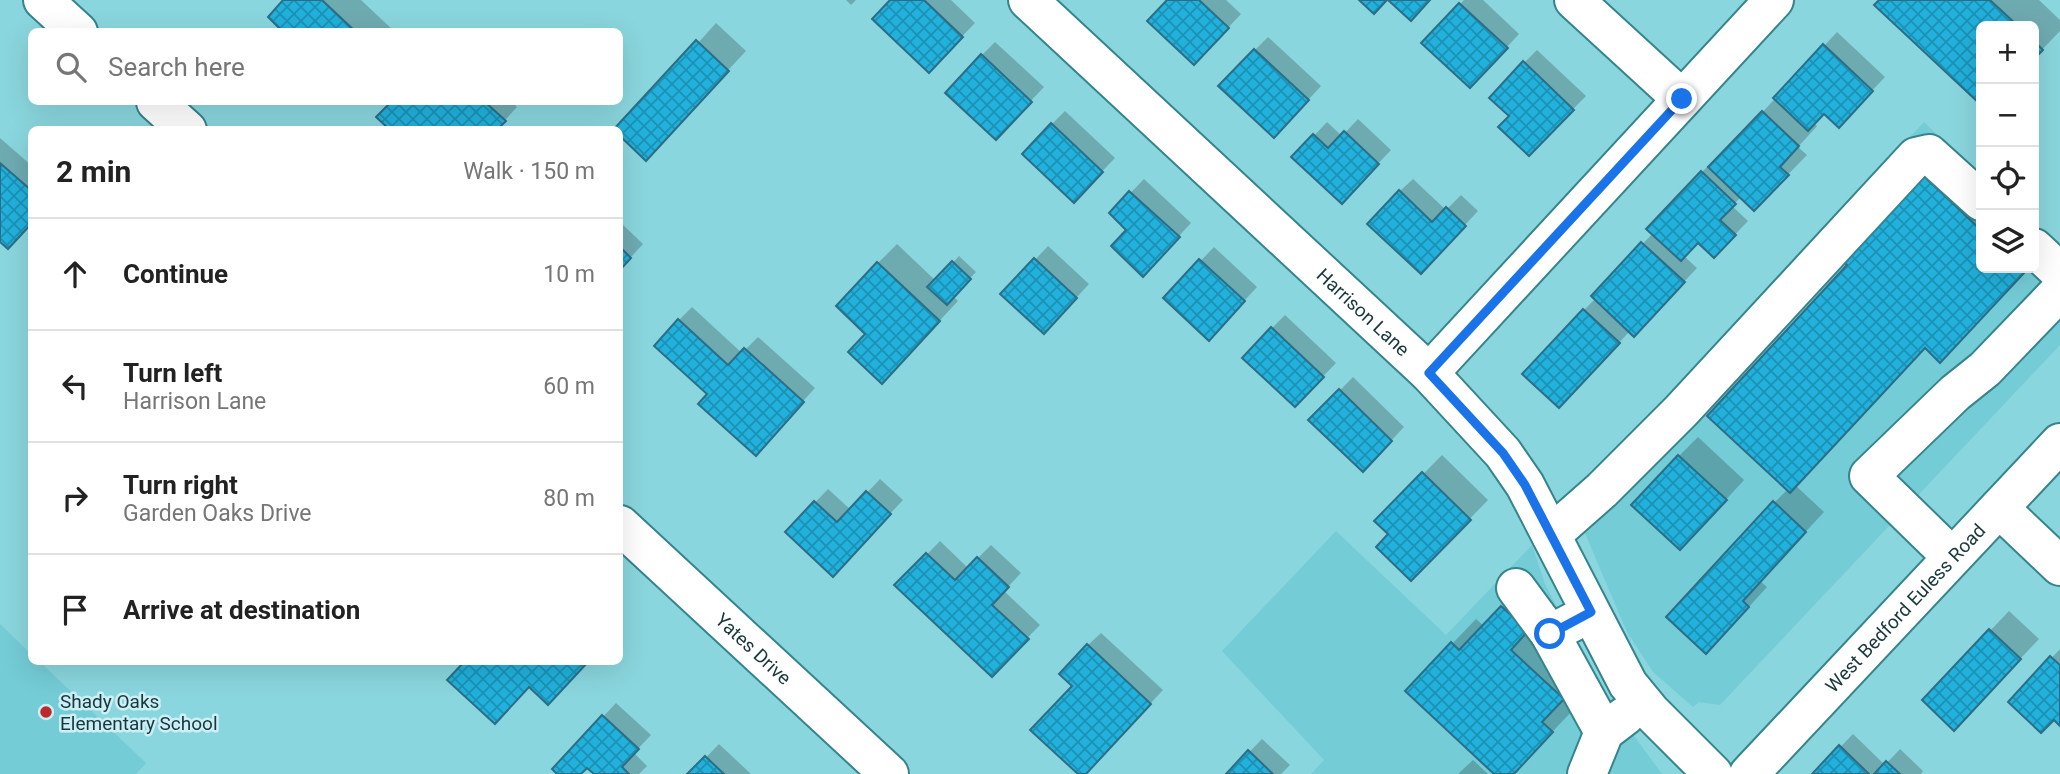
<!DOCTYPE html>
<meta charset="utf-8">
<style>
:root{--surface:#fff;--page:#f6f6f6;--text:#222;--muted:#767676;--line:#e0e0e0}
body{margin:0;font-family:Roboto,sans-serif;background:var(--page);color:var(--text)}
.controls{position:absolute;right:21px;top:21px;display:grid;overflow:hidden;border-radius:10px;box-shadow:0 7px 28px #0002}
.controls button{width:63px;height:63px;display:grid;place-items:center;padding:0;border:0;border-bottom:2px solid var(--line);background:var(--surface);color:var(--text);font:35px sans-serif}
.stop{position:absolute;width:21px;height:21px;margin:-16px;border:5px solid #1a73e8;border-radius:50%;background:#fff}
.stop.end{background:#1a73e8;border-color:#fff;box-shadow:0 2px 7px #0008}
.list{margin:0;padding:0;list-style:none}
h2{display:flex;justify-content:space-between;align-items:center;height:91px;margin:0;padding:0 28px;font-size:30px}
h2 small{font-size:23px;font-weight:400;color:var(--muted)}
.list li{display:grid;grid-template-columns:46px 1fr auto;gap:21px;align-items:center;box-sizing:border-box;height:112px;padding:0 28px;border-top:2px solid var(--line)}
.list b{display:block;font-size:26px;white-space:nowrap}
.list p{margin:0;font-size:23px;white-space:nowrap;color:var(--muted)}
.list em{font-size:23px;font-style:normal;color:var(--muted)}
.icon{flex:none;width:38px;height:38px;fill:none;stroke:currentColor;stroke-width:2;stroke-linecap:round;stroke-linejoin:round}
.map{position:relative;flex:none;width:2060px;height:774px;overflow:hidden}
.search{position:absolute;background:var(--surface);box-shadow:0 7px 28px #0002;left:28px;top:28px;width:595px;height:77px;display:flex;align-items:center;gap:18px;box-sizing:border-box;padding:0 24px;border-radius:10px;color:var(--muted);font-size:26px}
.panel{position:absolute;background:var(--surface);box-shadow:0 7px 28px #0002;left:28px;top:126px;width:595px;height:539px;border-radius:10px}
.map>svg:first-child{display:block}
.built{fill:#74ccd6}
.shadow{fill:#0003}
.building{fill:url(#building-cross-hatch);stroke:#2b6e86;stroke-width:2}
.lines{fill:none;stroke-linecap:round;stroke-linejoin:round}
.minor-casing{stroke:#36848c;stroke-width:42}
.major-casing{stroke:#36848c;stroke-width:42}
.minor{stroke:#fff;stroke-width:38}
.major{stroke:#fff;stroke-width:38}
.route{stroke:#1a73e8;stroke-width:9}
.poi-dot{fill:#bb2b2e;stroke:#cbeff4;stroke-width:2.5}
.labels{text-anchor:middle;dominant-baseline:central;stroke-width:5;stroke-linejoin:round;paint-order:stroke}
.street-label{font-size:19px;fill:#18383c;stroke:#cbeff4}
.poi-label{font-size:19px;fill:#18383c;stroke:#cbeff4;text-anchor:start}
</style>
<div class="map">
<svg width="2060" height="774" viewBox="0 0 2060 774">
<defs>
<pattern id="building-cross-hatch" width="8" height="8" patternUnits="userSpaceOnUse" patternTransform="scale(1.75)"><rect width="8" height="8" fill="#21b1dc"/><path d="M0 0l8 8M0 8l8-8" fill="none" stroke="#1c91b4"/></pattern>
</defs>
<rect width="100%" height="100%" fill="#8ad6de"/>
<g class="built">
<polygon points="1924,122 1981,177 1981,268 2034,268 2034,226 2060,251 2060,345 1720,705 1699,702 1693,707 1653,672 1627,632 1570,498"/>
<polygon points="1336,531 1446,635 1532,545 1545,584 1599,688 1662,774 1311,774 1324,760 1222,651"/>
<polygon points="0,624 31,654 32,662 40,662 146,763 136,774 0,774"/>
</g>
<g class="shadow">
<polygon points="286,0 361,0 395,32 286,32"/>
<polygon points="846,0 856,0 851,5"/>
<polygon points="892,0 951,0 975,23 942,57"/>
<polygon points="1169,0 1226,0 1241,14 1207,50"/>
<polygon points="1464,0 1483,0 1519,34 1483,73 1424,43"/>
<polygon points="1882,0 2039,0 2060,20 2060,31 2034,58 2034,26 1981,26 1981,103 1877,5"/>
<polygon points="716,23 746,51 646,158 620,134 620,130"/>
<polygon points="1837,32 1885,77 1852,112 1824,112 1813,123 1817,126 1798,147 1807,155 1773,190 1741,197 1732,206 1748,221 1727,243 1698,241 1684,256 1697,268 1647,321 1630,331 1572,393 1584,310 1596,298 1593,296 1653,233 1702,172 1715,159 1717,161"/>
<polygon points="1268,37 1321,86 1287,123 1255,50"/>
<polygon points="995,42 1044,87 1009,124 982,55"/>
<polygon points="1537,50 1586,96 1529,154 1511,116 1524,63"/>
<polygon points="394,102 512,102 517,107 496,130 379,117"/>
<polygon points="1065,111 1115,158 1087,187 1052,124"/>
<polygon points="1358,119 1391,150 1354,189 1294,157 1327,122 1342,136"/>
<polygon points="0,138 32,166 32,222 0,240"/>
<polygon points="1916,169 1981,193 1981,268 2027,268 1959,341 1925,346 1795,485 1824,512 1760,581 1767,587 1725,633 1774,503 1788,489 1849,265"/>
<polygon points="1144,179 1191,223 1156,261 1111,213"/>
<polygon points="1413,179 1446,210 1461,195 1478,211 1434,258 1400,191"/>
<polygon points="620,222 643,244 620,269"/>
<polygon points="897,244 936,281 959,256 976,272 953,296 958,301 901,362 867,334 878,263"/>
<polygon points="1048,246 1089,284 1057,319 1003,294"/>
<polygon points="1214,247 1257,287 1222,325 1165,298"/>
<polygon points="692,307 742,353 758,337 815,388 768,440 710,394 679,320"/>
<polygon points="1285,315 1336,363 1308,392 1272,328"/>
<polygon points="1353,377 1404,427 1376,457 1311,420"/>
<polygon points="1698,437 1744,480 1699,529 1679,456"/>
<polygon points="1442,455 1488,500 1411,579 1390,534 1377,521"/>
<polygon points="880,479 903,500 845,562 787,532 828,489 851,510"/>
<polygon points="940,541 968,568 991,545 1021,573 1004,591 1040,625 992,674 897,585"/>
<polygon points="1526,583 1576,707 1512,774 1496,774 1408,690 1476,619 1484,626"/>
<polygon points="2009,611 2039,639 1973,709 1924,700"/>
<polygon points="1101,633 1163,690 1095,763 1084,774 1080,774 1088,645"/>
<polygon points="2060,649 2060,723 2054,718 2010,702"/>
<polygon points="467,662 587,662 561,689 450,680"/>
<polygon points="616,703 651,735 634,753 647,766 639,774 597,774 588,766 580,774 560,774 554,769"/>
<polygon points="1853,734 1885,765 1900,749 1923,771 1921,774 1814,774"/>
<polygon points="1262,739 1290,765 1281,774 1228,774"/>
<polygon points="719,744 751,774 690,774"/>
<polygon points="1473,760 1488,774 1458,774"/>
</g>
<g class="building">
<polygon points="283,0 322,0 356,32 283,32 268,17"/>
<polygon points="890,0 924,0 963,37 929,73 872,19"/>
<polygon points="1167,0 1199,0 1229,28 1194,65 1147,21"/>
<polygon points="1359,0 1387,0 1374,14"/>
<polygon points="1388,0 1430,0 1411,21"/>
<polygon points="1879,0 1990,0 2018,26 1981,26 1981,105 1874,5"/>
<polygon points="1459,3 1508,48 1470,88 1421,43"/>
<polygon points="696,40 729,71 646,161 620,136 620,130 613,130"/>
<polygon points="2034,41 2043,50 2034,59"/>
<polygon points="1823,44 1873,91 1839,128 1824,114 1808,131 1773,98"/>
<polygon points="1254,49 1309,100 1274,138 1218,86"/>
<polygon points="981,54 1032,102 996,140 945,93"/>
<polygon points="1523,61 1574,110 1529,156 1498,127 1509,116 1489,98"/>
<polygon points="391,102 485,102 506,121 497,130 390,130 376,117"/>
<polygon points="1762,111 1799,146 1780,167 1789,175 1754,211 1708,167"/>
<polygon points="1051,123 1103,172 1074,203 1022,154"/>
<polygon points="1344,131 1379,164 1342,204 1291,157 1313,134 1328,148"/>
<polygon points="0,163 32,191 32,223 8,249 0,242"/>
<polygon points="1915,168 1981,230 1981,268 2022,268 2026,271 1940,363 1925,348 1790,493 1707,416 1847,265 1835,254"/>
<polygon points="1701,171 1736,204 1720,220 1736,235 1714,258 1698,243 1681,261 1646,229"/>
<polygon points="1399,190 1432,222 1446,207 1466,226 1421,274 1367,224"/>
<polygon points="1129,191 1180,237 1143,277 1111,246 1126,230 1109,213"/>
<polygon points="1641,242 1685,282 1634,337 1591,296"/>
<polygon points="620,247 631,258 620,270"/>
<polygon points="1034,258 1077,298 1044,334 1000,294"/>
<polygon points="1199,259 1245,301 1209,341 1163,298"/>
<polygon points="952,261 971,279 947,305 927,287"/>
<polygon points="877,262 940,321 882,384 848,352 865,334 836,306"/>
<polygon points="1583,309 1620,343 1559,408 1522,374"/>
<polygon points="678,319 728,365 744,348 804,402 756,456 698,404 707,394 654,346"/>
<polygon points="1271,327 1324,377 1295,407 1242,358"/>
<polygon points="1339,389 1392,441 1363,472 1308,420"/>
<polygon points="1678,455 1727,500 1680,550 1631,505"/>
<polygon points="1422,472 1471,520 1411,581 1376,547 1388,534 1374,521"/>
<polygon points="866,491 891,514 833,577 785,532 814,501 837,522"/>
<polygon points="1773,501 1806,532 1743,601 1749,607 1706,654 1666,617"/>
<polygon points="926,553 955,580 977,557 1009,587 992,605 1029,639 992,677 894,585"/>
<polygon points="1501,606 1528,631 1511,650 1564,699 1542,722 1553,732 1514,774 1494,774 1405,691 1451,642 1459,650"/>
<polygon points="1989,629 2021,659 1954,731 1922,700"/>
<polygon points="1087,644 1151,704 1086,774 1078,774 1030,730 1072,686 1059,674"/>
<polygon points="2050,656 2060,665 2060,726 2054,720 2041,733 2008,702"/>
<polygon points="464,662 588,662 548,705 529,687 495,724 447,680"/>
<polygon points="602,715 639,749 622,767 629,774 594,774 587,768 581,774 557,774 552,769"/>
<polygon points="1839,745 1869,774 1812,774"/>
<polygon points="1248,750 1273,774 1226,774"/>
<polygon points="705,756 724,774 687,774"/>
<polygon points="1886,761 1900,774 1874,774"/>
</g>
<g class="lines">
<defs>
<g id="minor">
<polyline points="43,0 78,32"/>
<path id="s1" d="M1028 0 1429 373 1503 453 1525 485 1628 684 1651 712 1713 774"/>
<polyline points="1574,0 1682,99"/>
<polyline points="156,102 187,130"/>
<polyline points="2034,248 2060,272"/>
<polyline points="1429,373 1774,0"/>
<polyline points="1999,508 2060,566"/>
<path id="s2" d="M620 525 889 774"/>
<polyline points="1551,535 1602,490 1681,411 1916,157 1929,154 1981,201"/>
<polyline points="1952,557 1869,476 1955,393 1985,369 2060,291"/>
<polyline points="1516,588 1550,634 1573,622"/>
<polyline points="1550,634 1604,732"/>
<polyline points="1587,774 1604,732 1625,716"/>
</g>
<g id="major">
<path id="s3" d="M1749 774 2060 443"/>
</g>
</defs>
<use href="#minor" class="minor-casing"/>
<use href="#major" class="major-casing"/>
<use href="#minor" class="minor"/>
<use href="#major" class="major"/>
</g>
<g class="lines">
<polyline class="route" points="1550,634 1591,612 1525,485 1503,453 1429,373 1682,99"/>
</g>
<circle class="poi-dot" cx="46" cy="712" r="7"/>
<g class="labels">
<g class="street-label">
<text stroke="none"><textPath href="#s1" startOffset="458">Harrison Lane</textPath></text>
<text stroke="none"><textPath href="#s3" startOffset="228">West Bedford Euless Road</textPath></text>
<text stroke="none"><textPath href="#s2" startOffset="182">Yates Drive</textPath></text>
</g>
<g class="poi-label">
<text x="60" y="701">Shady Oaks<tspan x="60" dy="22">Elementary School</tspan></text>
</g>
</g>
</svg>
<div class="controls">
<button>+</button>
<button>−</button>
<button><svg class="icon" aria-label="locate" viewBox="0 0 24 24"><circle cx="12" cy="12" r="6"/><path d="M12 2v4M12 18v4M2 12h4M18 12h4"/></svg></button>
<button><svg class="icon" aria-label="layers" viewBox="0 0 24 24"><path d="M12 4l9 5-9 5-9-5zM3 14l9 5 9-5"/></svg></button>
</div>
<div class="stop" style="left:1550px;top:634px"></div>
<div class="stop end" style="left:1682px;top:99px"></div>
<div class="search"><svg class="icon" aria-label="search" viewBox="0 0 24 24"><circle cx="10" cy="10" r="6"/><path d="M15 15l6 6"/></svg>Search here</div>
<section class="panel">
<h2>2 min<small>Walk · 150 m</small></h2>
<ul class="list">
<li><svg class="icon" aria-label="ahead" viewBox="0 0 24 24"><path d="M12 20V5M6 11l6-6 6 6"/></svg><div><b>Continue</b></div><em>10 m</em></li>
<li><svg class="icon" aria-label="left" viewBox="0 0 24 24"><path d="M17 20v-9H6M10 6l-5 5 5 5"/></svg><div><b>Turn left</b><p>Harrison Lane</p></div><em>60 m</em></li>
<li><svg class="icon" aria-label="right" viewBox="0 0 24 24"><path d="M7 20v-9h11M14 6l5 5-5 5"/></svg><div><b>Turn right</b><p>Garden Oaks Drive</p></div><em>80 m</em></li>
<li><svg class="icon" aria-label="arrive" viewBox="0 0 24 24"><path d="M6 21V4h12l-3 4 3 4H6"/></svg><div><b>Arrive at destination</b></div></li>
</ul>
</section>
</div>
